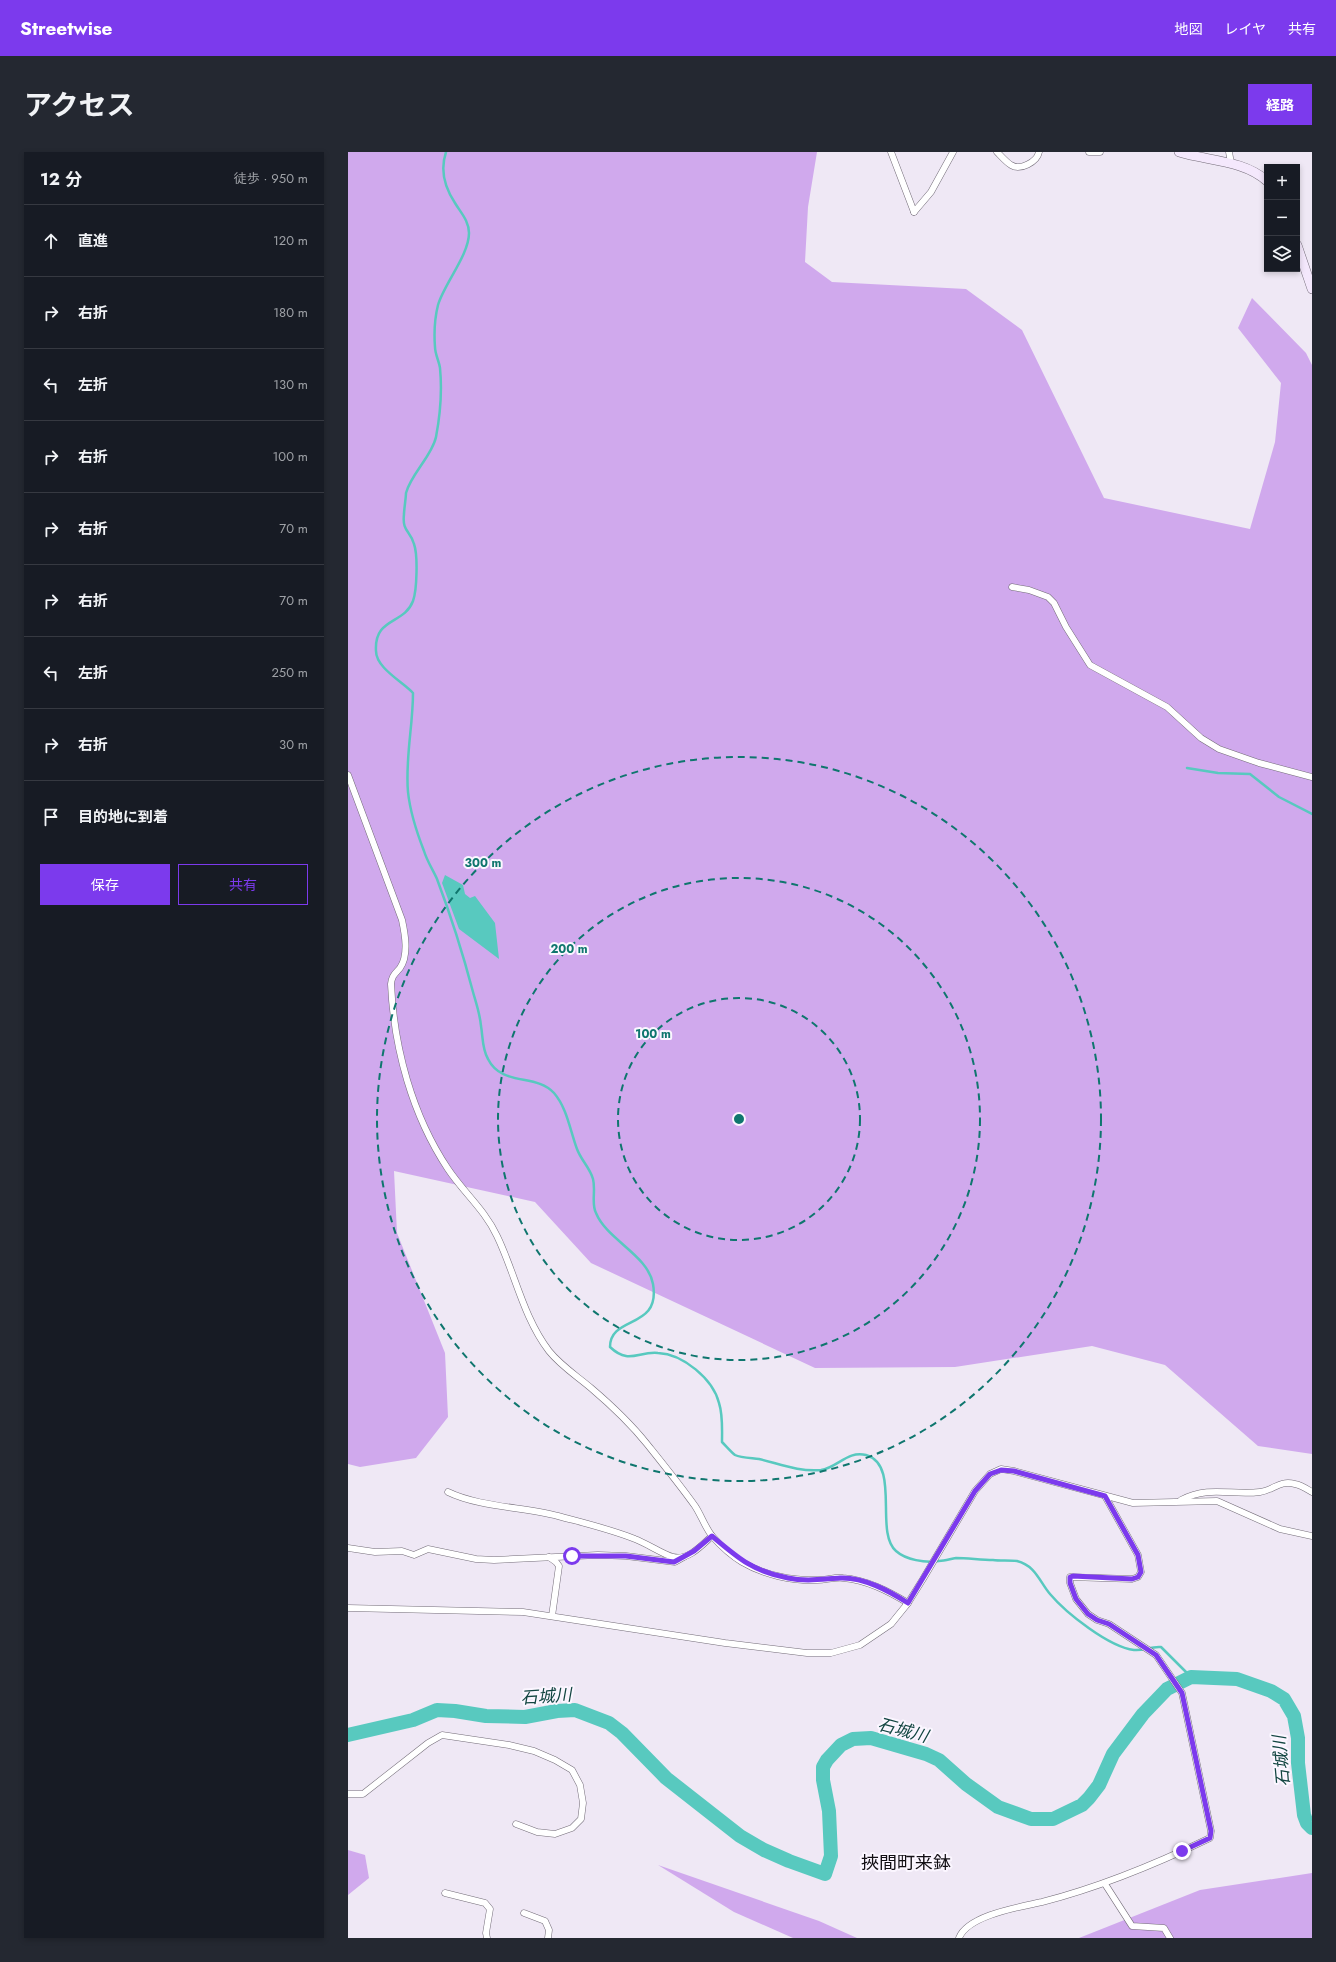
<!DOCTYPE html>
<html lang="ja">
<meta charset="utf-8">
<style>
:root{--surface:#171b24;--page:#242831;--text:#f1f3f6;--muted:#9ea1a6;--line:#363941;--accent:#7c3aed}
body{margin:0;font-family:Jost,"Noto Sans JP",sans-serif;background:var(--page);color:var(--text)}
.controls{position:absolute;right:12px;top:12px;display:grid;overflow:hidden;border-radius:0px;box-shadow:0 2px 6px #0003}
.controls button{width:36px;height:36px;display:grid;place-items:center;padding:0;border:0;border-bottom:1px solid var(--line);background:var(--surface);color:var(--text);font:20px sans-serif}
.stop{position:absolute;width:12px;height:12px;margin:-9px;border:3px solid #7c3aed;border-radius:50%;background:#fff}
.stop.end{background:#7c3aed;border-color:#fff;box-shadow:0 1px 4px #0008}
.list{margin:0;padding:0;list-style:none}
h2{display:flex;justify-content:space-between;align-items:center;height:52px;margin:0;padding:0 16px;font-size:17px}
h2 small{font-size:13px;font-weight:400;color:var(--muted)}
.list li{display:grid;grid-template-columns:26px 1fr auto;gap:12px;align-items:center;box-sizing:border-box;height:72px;padding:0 16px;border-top:1px solid var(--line)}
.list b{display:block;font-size:15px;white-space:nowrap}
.list em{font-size:13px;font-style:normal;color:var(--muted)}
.actions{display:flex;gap:8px;padding:12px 16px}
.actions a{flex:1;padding:9px 0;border:1px solid var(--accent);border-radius:0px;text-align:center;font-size:14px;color:var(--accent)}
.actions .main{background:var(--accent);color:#fff}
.icon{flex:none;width:22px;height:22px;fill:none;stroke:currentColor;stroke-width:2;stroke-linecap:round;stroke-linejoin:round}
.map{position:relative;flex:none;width:964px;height:1786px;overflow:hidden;border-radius:0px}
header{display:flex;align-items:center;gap:24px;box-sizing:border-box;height:56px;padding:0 20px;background:var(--accent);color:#fff}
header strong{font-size:19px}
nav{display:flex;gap:22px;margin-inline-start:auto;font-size:14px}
.intro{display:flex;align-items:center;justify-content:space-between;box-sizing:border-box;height:96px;padding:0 24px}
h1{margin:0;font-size:28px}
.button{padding:10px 18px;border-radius:0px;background:var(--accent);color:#fff;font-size:14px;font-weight:700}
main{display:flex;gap:24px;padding:0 24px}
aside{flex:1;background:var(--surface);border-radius:0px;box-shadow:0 2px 6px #0003}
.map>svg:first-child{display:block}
.forest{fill:#d0a9ed}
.water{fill:#58c9bf}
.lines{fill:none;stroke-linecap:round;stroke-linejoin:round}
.stream{stroke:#58c9bf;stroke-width:2.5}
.river{stroke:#58c9bf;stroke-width:14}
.street-casing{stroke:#736c78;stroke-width:7}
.secondary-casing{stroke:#736c78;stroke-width:10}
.street{stroke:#fff;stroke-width:6}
.secondary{stroke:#f4e8fc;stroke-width:9}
.route{stroke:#7c3aed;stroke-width:5}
.ring{fill:none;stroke:#0f766e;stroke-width:2;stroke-dasharray:7 5}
.labels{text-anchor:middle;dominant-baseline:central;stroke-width:4;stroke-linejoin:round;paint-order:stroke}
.water-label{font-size:17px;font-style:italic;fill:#124541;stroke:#fbf6ff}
.quarter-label{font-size:18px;fill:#120f14;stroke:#fbf6ff}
.centre{fill:#0f766e;stroke:#fbf6ff;stroke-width:2}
.ring-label{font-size:12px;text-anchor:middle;font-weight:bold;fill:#0f766e;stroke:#fbf6ff;stroke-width:4;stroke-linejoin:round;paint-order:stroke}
</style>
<header>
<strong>Streetwise</strong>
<nav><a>地図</a><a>レイヤ</a><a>共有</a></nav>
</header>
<div class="intro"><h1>アクセス</h1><a class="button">経路</a></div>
<main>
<aside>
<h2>12 分<small>徒歩 · 950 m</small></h2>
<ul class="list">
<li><svg class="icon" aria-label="ahead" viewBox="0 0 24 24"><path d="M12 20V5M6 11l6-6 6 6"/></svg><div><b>直進</b></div><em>120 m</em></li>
<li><svg class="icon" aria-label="right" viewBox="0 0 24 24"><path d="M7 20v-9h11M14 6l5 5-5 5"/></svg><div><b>右折</b></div><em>180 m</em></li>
<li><svg class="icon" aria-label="left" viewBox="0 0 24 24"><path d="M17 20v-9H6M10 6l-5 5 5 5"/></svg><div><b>左折</b></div><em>130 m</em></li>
<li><svg class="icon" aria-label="right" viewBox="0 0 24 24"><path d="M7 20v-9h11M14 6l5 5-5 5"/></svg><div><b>右折</b></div><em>100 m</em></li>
<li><svg class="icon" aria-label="right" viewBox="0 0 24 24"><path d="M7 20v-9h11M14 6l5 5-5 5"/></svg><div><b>右折</b></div><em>70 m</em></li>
<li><svg class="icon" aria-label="right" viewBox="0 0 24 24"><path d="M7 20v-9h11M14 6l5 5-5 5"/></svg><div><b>右折</b></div><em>70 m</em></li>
<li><svg class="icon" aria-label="left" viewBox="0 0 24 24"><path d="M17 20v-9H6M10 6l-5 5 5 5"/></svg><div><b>左折</b></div><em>250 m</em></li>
<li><svg class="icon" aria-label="right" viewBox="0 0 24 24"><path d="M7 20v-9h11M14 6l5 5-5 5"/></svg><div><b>右折</b></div><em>30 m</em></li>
<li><svg class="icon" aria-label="arrive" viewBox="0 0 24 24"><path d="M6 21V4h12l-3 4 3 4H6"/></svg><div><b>目的地に到着</b></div></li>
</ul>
<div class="actions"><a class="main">保存</a><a>共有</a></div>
</aside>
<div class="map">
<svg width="964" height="1786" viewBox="0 0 964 1786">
<rect width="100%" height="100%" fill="#efe8f5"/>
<g class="forest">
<polygon points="0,0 469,0 460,55 457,110 484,130 618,137 674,178 756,346 902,377 927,290 933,231 890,176 904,146 958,201 964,213 964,1302 910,1294 817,1213 744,1194 607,1215 467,1216 243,1111 187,1050 46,1019 49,1081 97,1201 100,1265 68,1306 12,1315 0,1312"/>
<polygon points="0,1698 17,1703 21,1726 0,1743"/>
<polygon points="310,1713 471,1769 509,1786 445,1786 386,1760"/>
<polygon points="964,1721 964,1786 731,1786 852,1738"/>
</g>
<polygon class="water" points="97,723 115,733 117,742 122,746 127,744 147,771 151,807 111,777 94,731"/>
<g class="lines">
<g class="stream">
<path d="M98 0C92 18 97 36 107 51 113 61 121 69 121 81 121 103 96 132 90 153 87 165 86 182 87 195 87 202 91 209 92 216 94 237 92 264 88 285 84 304 63 322 58 341 58 345 56 358 56 362 54 380 62 378 66 392 70 403 69 438 65 449 56 473 26 465 28 499 28 516 55 530 65 541 65 574 57 607 60 640 62 659 69 681 76 699 79 709 85 718 89 727 103 764 115 802 125 840 128 851 132 862 133 874 135 885 134 897 140 907 154 935 188 921 206 941 219 956 222 978 229 997 233 1008 242 1016 245 1027 248 1038 243 1052 248 1061 259 1088 300 1103 305 1132 313 1178 262 1163 262 1195 281 1213 290 1199 310 1201 335 1202 365 1227 371 1251 375 1263 374 1278 374 1290 378 1294 383 1300 387 1303 393 1306 404 1306 411 1307 432 1312 451 1320 473 1318 489 1316 500 1298 518 1303 553 1313 526 1380 548 1399 558 1408 577 1411 591 1409 597 1409 602 1407 608 1406 620 1406 633 1408 645 1408 652 1409 661 1408 669 1409 688 1414 691 1429 702 1442 718 1461 761 1495 786 1498 796 1499 803 1494 813 1495L843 1525"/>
<polyline points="839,616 870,621 902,622 931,645 964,662"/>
</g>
<polyline class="river" points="0,1583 65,1568 89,1558 107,1559 138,1564 177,1565 209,1559 227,1558 261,1571 274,1581 318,1626 392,1684 416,1698 441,1709 477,1722 483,1704 481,1659 475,1628 475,1615 479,1608 493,1593 505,1587 523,1586 578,1602 591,1608 618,1632 650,1655 683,1667 705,1667 734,1653 741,1646 751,1633 765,1602 795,1562 819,1537 843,1525 889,1527 923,1539 936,1547 946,1564 950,1586 950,1611 956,1663 959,1671 964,1676"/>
<defs>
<g id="street">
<polyline points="543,0 566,60"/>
<path d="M649 0C653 4 658 10 663 13 672 19 689 10 691 0"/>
<polyline points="741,0 752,0"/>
<polyline points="881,0 883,11"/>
<polyline points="566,60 583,40 605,0"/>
<polyline points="664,435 681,438 700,445 706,451 718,475 742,513 819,555 853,586 871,597 911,611 964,625"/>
<path d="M0 623 54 768C57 782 61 803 52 816 47 822 44 823 43 832 46 896 64 963 100 1017 116 1041 137 1058 149 1084 167 1121 175 1165 201 1199 213 1214 229 1224 243 1236 263 1253 283 1272 299 1292 315 1312 332 1333 347 1354 353 1363 357 1375 364 1384 372 1393 384 1404 394 1410 416 1423 444 1429 469 1428 478 1428 487 1425 495 1426 519 1428 540 1439 560 1451"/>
<path d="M100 1340C131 1355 176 1355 210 1364 236 1371 262 1377 287 1387 298 1391 316 1403 325 1405 340 1409 354 1393 364 1384"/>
<path d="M833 1348C862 1333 884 1344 912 1340 926 1338 931 1328 947 1332 953 1333 959 1337 964 1340"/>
<polyline points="0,1396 27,1400 54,1399 66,1403 80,1397 128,1407 146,1408 250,1403 278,1404 327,1410 336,1405"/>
<polyline points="201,1405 208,1410 211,1414 204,1464"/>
<polyline points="0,1456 175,1460 377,1491 459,1501 483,1501 512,1493 543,1472 560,1451 575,1427 627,1339 642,1322 653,1317 666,1319 785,1351 869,1349 932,1377 964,1384"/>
<polyline points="0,1642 15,1642 80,1591 94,1583 161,1593 186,1599 207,1608 224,1618 232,1633 235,1651 233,1667 224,1676 207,1682 189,1680 168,1672"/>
<polyline points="757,1732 784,1774 816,1776 822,1786"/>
<polyline points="97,1741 137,1751 142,1757 138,1781 139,1786"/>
<polyline points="176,1761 197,1769 201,1778 200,1786"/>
<path d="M611 1786C620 1763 672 1755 694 1750 753 1735 808 1712 862 1686L863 1679 834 1541 808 1503 761 1472 749 1468 740 1462 728 1447 722 1431V1425L784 1427 790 1425 793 1420 790 1403 757 1344"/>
</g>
<g id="secondary">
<path d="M831 0C860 9 896 8 919 29"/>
<polyline points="949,93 964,137"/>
</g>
</defs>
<use href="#street" class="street-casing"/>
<use href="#secondary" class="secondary-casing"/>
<use href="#street" class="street"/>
<use href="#secondary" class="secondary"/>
</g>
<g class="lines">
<path class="route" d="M224 1404H278L326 1410 346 1399 364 1384C390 1406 406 1420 440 1426 458 1430 475 1427 492 1426 516 1425 541 1439 560 1451L627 1339 642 1322 653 1318 666 1319 757 1344 790 1403 793 1420 790 1425 784 1427 725 1424 722 1425V1431L728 1447 740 1462 749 1468 761 1472 808 1503 834 1541 863 1679 862 1686 834 1699"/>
</g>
<g class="ring">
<circle cx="391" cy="967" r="121"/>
<circle cx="391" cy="967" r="241"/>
<circle cx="391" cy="967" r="362"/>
</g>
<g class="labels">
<g class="water-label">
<text transform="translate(198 1544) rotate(-4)">石城川</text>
<text transform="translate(555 1578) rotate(15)">石城川</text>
<text transform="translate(933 1609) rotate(-95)">石城川</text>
</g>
<g class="quarter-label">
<text x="558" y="1711">挾間町来鉢</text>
</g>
</g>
<circle cx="391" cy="967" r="6" class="centre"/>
<g class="ring-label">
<text x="135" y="715">300 m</text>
<text x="221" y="801">200 m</text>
<text x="305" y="886">100 m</text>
</g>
</svg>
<div class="controls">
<button>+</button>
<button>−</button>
<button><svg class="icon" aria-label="layers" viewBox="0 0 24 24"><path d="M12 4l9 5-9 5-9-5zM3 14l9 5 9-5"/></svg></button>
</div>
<div class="stop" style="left:224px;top:1404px"></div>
<div class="stop end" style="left:834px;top:1699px"></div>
</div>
</main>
